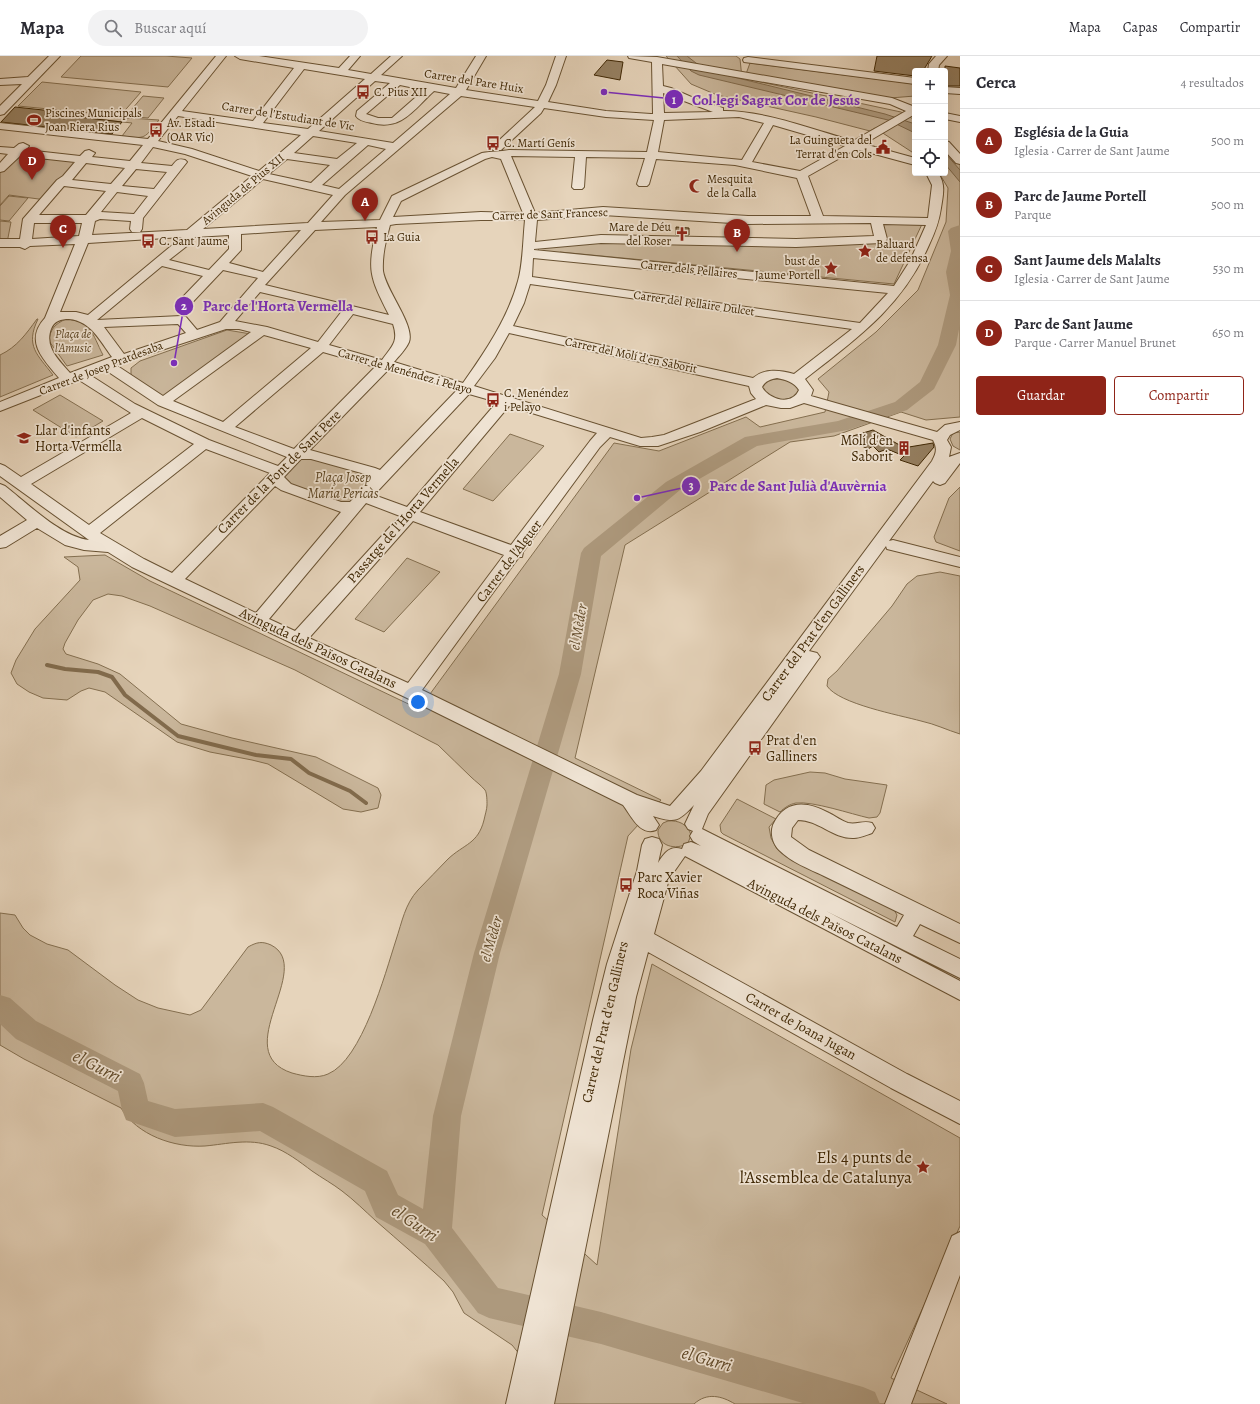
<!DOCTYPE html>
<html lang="es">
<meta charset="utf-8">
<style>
:root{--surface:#fff;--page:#f2f2f3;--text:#2b2b33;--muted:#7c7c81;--line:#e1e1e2;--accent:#8f2418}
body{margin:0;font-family:Alegreya,serif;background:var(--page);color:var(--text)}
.controls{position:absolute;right:12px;top:12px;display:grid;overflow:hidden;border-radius:4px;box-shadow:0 4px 16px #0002}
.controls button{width:36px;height:36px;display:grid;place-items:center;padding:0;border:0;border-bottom:1px solid var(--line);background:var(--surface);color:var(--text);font:20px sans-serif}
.you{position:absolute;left:418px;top:646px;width:14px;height:14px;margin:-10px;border:3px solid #fff;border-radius:50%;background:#1a73e8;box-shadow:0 0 0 6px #1a73e833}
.badge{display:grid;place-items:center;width:26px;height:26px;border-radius:50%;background:var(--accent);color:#fff;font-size:13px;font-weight:700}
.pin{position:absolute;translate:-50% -33px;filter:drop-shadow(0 1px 2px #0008)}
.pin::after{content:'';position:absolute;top:21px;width:14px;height:12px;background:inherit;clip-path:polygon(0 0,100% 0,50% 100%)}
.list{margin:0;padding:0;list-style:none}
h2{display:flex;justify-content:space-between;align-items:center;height:52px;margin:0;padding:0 16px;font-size:17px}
h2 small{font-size:13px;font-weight:400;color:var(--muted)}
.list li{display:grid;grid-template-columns:26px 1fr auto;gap:12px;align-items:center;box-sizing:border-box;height:64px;padding:0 16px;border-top:1px solid var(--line)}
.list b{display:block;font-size:15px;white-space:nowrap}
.list p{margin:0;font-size:13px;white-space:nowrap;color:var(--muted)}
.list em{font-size:13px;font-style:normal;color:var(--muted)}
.actions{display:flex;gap:8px;padding:12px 16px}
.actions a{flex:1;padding:9px 0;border:1px solid var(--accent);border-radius:4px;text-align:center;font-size:14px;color:var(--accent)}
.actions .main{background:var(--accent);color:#fff}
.icon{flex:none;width:22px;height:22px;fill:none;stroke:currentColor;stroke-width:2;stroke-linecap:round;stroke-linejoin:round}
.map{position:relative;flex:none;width:960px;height:1348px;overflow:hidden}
header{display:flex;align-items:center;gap:24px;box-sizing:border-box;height:56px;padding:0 20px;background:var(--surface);border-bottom:1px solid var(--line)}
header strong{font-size:19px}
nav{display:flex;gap:22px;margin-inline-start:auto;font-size:14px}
.search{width:280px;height:36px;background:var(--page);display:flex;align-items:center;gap:10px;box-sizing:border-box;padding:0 14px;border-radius:22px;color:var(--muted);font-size:15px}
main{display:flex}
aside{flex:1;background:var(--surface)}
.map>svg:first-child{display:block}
.green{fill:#cab79c;stroke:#846f50}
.water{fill:#ad997d;stroke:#816b4d}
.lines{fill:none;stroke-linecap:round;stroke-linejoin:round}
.stream{stroke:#816b4d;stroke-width:4}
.river{fill:#ad997d;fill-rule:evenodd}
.building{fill:#968163;stroke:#3f2704}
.minor-casing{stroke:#695232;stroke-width:2}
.minor{fill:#efe3d3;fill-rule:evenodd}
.labels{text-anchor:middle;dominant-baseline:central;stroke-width:3.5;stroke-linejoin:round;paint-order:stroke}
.far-street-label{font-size:12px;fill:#3f2704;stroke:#efe3d3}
.far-poi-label{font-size:12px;fill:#3f2704;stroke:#efe3d3;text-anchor:start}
.far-park-label{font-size:12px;font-style:italic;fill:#5b4422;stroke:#efe3d3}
.poi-label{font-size:14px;fill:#3f2704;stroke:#efe3d3;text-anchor:start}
.street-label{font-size:14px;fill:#3f2704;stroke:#efe3d3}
.park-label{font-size:14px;font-style:italic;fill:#5b4422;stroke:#efe3d3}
.water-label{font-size:15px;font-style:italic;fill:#604928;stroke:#efe3d3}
.near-poi-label{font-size:17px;fill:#3f2704;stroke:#efe3d3;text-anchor:end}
.near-water-label{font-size:18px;font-style:italic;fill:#604928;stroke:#efe3d3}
.leader{fill:none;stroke:#7b2cbf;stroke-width:1.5}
.callout-dot{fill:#7b2cbf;stroke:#efe3d3;stroke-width:1.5}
.mark-label{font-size:12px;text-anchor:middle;font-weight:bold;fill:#fff}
.callout-label{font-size:15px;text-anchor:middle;font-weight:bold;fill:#7b2cbf;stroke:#efe3d3;stroke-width:3.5;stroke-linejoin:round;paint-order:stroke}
</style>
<header>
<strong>Mapa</strong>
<div class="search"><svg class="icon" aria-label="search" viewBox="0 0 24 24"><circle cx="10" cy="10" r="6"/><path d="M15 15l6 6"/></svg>Buscar aquí</div>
<nav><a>Mapa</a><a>Capas</a><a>Compartir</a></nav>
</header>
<main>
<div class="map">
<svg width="960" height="1348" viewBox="0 0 960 1348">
<rect width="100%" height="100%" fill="#e6d4bb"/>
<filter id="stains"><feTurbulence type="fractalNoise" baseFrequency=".005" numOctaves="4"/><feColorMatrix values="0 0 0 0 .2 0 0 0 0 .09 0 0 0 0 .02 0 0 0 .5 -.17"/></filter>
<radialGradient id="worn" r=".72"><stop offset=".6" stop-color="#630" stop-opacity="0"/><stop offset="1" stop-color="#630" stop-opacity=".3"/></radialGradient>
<g class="green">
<polygon points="81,0 166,0 192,2 168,31 61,21"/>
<polygon points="666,0 736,0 740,3 742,22 901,56 915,64 915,98 875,72 870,75 816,61 717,39 691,28"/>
<polygon points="750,7 915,28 915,40 890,42 746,18"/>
<polygon points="42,26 141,36 120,60 18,50"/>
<polygon points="143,40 164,42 148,62 126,60"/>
<path d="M88 60C113 62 135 62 159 64 144 83 146 83 122 80L132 67 86 62Z"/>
<path d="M945 89 960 105V361L926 364 901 356 834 380 790 386 625 489 575 702 661 744 628 780 542 1159 597 1209 631 993 652 908 960 1082V1170L891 1322 947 1348H735C722 1340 707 1336 694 1348H553L538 1321 512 1289 464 1257 453 1236 444 1225C422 1205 399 1185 376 1165 365 1155 354 1144 342 1135 333 1128 322 1122 312 1115 300 1106 286 1095 271 1090 249 1082 227 1088 205 1090 174 1092 137 1079 121 1052L24 1003 0 989V857L15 859 23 872 30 879 47 888 68 894 115 929 138 944 158 952 190 959 201 954 248 891C257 886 262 885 271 889 316 912 227 996 292 1017 303 1020 317 1023 328 1018 362 1004 385 918 396 884 402 866 405 848 418 834 428 824 438 813 448 803 464 788 478 788 484 764 485 759 487 753 487 749 487 745 487 737 485 734 481 729 475 725 471 721 460 710 449 700 438 689L430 685 295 614 150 550 122 540 108 538 93 544 78 564 65 587 63 593 66 598 98 608 120 618 181 668 232 682 316 701 378 732 381 739 378 752 361 756 343 753 268 708 252 704 210 696 177 686 105 636 89 632 81 635 67 644 43 642 29 636 17 628 11 617 16 604 35 573 80 524 78 511 64 501 105 499 150 525 419 653 614 387 659 395 746 361 760 371 825 356 829 336 818 323 876 276 918 234 946 166 948 132 939 117H945Z"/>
<polygon points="16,96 83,103 46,144 9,139 0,149 0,113"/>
<polygon points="9,140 28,142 9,165 0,164 0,150"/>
<polygon points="0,165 11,166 7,187 0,187"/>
<polygon points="881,166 923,166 894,228 560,196 559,199 538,197 539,189 601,186 885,185"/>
<path d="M37 263H38C25 290 37 298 53 319L0 341V299C17 291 26 278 37 263Z"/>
<path d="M66 263C92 265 92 278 103 299L67 310 49 285C50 273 55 268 66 263Z"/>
<polygon points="227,274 251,278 163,341 131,319 131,312 140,305"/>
<path d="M779 323C787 324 796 326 799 335L795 341C779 346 775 344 762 334V330L768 324Z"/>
<polygon points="60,339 103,365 76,381 33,354"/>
<polygon points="960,376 960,394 953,390 950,383 953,377"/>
<polygon points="510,378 544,390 493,445 463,433"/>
<polygon points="305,401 366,417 372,421 373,425 348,449 288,428 283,421 301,402"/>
<polygon points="960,431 960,495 936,486 934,481 949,442"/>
<polygon points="407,502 440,516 384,576 355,563"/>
<path d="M940 516 960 520V678C947 674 935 668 921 665 899 659 839 648 827 630L828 623 837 615 892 550 907 528 917 520Z"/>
<path d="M810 716 825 717 845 723 887 729 880 757 877 761 869 762C851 758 813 745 796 747 790 748 784 752 780 756L764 748 766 729 774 724Z"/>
<polygon points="737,743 776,763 769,771 771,782 777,793 893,852 897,859 895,866 723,778 721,776 720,769"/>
<path d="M668 765C678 764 688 768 691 779L688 787C676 795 657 790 658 774L663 767Z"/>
</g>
<g class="water">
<polygon points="677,0 687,0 705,14 885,58 915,68 915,77 888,64 699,19 691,15"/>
<polygon points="945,97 960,114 960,126 945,108"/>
</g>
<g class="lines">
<polyline class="stream" points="47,609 65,613 98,616 112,621 125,639 178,680 256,699 291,703 309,717 350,735 366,747"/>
<polygon class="river" points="960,169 960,268 956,289 934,333 907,354 848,374 757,390 680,434 601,500 581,618 500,897 461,1060 452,1172 498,1232 601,1256 863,1331 875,1336 880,1348 806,1348 601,1288 489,1262 478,1257 425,1188 376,1161 365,1135 260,1075 175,1081 126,1064 122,1054 118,1035 16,983 0,968 0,939 10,942 36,965 140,1018 144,1027 148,1045 175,1053 263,1047 273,1051 387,1115 398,1139 423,1153 433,1060 474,897 559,618 581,497 584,492 666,426 745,381 838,365 895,346 920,326 938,289 950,239 946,216 951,195 948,175 951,172"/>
</g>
<g class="building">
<polygon points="877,0 932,0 923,15 915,15 915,20 874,15"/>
<polygon points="607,4 623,6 620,24 594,19"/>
<polygon points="945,10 960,12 960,30 945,30"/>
<polygon points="15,51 71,57 70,60 122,66 112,78 1,66"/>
<polygon points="676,171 689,172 689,179 676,179"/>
<polygon points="873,374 903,391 909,391 933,387 934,391 918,410 900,404 904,400 887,393 879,396 873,390 868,393 846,382"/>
</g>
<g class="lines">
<defs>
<g id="minor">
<polygon points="49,0 60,0 4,58 0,59 0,50 22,28 0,29 0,23 28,21"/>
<path d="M216 0H226L182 55 253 65 294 12 240 3 235 0H259L339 12 350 0H360L348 14 371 18 391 0H402L381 19 456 32 476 0H486L466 34 538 45 546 29 556 0H566L556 29 548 46 606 55 651 58H653L652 6 629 2 628 0 657 1 892 42 915 51V58L864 88 915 102V109L856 93 808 120 823 160 928 162 932 129 926 117H938C946 128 943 139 941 152 939 166 935 176 929 189 902 251 856 283 805 323L813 334 811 340 937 376 945 369 960 366V374L950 379 947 384 951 391 949 401 960 397V407L945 427 940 429 935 427 933 425 889 485 893 484 960 501V511L887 493 886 490 809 595 817 597 820 601 817 605 708 758 702 773 897 871 904 859C877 846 851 833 824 820 809 813 791 806 779 794 773 788 770 778 773 769 785 743 807 745 829 757 835 760 842 765 848 767 857 769 863 764 872 767L875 772 872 777C866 779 860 782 854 782 833 783 819 764 798 764L792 772 791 781 809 794 960 868V887L920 868 913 880 960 903V922L826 855 960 925V944L685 800 669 823 654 878 907 1018 960 1045V1068L891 1032 648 896 636 941 554 1348H506L593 964 607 908 637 815 642 789 645 783 652 781 659 783 662 789 658 807C664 797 670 789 682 793L684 788 691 786 701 790 693 785 690 780 693 775 688 773 685 768 694 749C678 766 675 767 653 760L659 769 656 774C640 780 632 761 623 749L405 641 132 511 108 496 84 494 65 489 37 472 6 491 0 492V480L27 464 0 441V428L5 430C27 447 61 481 89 484L0 420V408L5 410 21 421 131 357 79 324 0 355V346L59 322C43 303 24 285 45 262L75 188 30 190 25 193 20 191H0V183H20L23 163 57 124 63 120 75 106 20 100 4 115 0 116V107L8 98 0 97V91L14 92 19 88 23 87 29 90 26 94 80 100 85 95 89 94 95 97 92 101 130 105 143 89 0 73V67L148 83ZM662 8 890 48 906 55 853 85C815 74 762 54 723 55V52L696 43 671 32 663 30ZM304 13 365 23 308 73 263 67ZM375 25 390 27 357 55 356 60C359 65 367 66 372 67 402 75 414 53 434 35L450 38 393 87 319 75ZM400 29 424 34 392 62H378L366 58ZM663 37 713 56 664 57ZM461 40 535 51 493 90 491 92 493 94H501L541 57 544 52 606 61 654 64 647 96 509 94C500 96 492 95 482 97L392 140 380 164 321 166 345 139ZM178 60 301 79 259 115 192 93 158 85ZM739 61 764 67 742 104 658 96 664 64ZM773 69 845 90 800 115 752 106ZM313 80 357 87 337 103 294 97ZM368 89 386 93 339 133 322 129ZM153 91 185 98 252 120 187 174 92 179 95 165 100 163 131 165 130 173 132 176H140L142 173 143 162 187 106 185 104C178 102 176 105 172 110L141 107ZM511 100 575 101 572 131 574 133H582L584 131 586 101 645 102 637 128 639 130H647L649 128 656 103 735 109 797 122 811 160H748L603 151 535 157ZM492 101 501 103 523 157 481 156 393 161 401 145 485 103ZM287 103 330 109 311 127 269 118ZM86 107 125 112 111 128 72 124ZM136 113 167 116 154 133 122 130ZM263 123 333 139 308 167 203 173ZM64 130 106 135 86 159H39ZM117 136 148 140 134 158 101 156ZM603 159 748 168 871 167 874 180 796 183 601 179 535 186 537 164ZM481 164H525C523 183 523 208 518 225 508 262 485 296 463 327L394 306C399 300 406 293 409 286 415 269 386 235 383 215 382 199 386 184 390 169L396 168ZM34 167H82L79 180 32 183ZM883 168 926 169 910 205 894 230 534 194V193L601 187 796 191 881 187 885 186 887 183ZM377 171C367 214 369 220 389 259L265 229 315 174ZM301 174 263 216 229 207 241 194V178ZM229 179V193L209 214 169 204 192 186 195 181ZM182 181 88 259 76 256H60L88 187ZM533 202 888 237 860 267 532 221ZM162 210 203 220 176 248 178 251H188L223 214 258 222 220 266 197 274 186 261 181 260 97 264ZM530 228 852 273 794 318C780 314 765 312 753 322L513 270 524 247ZM260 236 342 255 318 286 267 271 235 265ZM353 258 393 268C399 286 392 290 382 304L329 289ZM69 263C91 265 100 285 112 301L70 317C59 304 44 291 51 273 54 265 61 263 69 263ZM178 268 186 277 124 298 104 271ZM226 273H239L251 276 163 340 116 309ZM509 277 749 330 751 337 756 343 664 379 652 381 641 382 474 330 495 302ZM264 279 311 292 223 366 173 345ZM323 296 375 311 294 393 235 371ZM104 313 158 349 287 401 278 410 209 384 135 348 90 319ZM389 313 457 334 380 414 375 412 310 394ZM777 322C786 324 794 326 799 334 792 350 769 344 762 331 765 325 771 323 777 322ZM469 338 497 346 407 451 374 439ZM804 347 933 384C937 392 937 396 932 405L701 715 670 750 637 739 422 634 519 501H522L523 496 600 391 610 381 640 390H658L700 376 766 349 781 352H790ZM509 350 597 377 590 385 511 489 420 456ZM142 362 194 388 89 469 31 428ZM206 393 270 417 172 517 144 503 100 477ZM301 403H311L365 418 372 423 350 446H341L291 428 284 421ZM275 430 281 434 341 456 256 557 185 523ZM366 447 400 460 295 575 269 563ZM413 465 504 499 408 627 309 582Z"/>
<polygon points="936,0 947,0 939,9 938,15 928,15 929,8"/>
<polygon points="748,1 915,22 915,28 744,6 743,4 744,2"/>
<polygon points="945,31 960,32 960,38 945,37"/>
<polygon points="945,57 960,60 960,66 945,63"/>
<polygon points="945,85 949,86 960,98 960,108 956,107 945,95"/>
<polygon points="960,1176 960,1219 911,1348 885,1348 952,1180"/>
</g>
</defs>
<use href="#minor" class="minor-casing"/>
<use href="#minor" class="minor"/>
</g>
<defs>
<symbol id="bus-bare" viewBox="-9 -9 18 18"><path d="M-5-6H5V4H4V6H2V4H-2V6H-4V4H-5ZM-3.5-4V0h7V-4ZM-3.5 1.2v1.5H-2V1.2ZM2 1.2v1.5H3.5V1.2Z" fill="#8f2418" stroke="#efe3d3" stroke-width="2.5" paint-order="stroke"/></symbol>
<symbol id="stadium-bare" viewBox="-9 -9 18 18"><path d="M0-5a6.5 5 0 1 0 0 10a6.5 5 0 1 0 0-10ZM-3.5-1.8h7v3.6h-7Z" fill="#8f2418" stroke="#efe3d3" stroke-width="2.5" paint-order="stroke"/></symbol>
<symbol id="civic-bare" viewBox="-9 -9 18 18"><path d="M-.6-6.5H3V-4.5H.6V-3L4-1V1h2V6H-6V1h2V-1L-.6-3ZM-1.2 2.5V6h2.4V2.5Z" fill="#8f2418" stroke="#efe3d3" stroke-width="2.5" paint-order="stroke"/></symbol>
<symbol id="mosque-bare" viewBox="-9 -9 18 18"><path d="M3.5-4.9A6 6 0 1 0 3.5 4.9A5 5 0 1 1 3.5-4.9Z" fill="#8f2418" stroke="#efe3d3" stroke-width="2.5" paint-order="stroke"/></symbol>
<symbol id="church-bare" viewBox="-9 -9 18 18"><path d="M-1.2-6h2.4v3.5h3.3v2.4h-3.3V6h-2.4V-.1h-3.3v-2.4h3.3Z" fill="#8f2418" stroke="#efe3d3" stroke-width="2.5" paint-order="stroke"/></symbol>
<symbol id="sight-bare" viewBox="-9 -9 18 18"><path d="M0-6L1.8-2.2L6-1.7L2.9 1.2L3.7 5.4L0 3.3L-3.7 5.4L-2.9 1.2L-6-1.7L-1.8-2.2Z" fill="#8f2418" stroke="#efe3d3" stroke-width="2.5" paint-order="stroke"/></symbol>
<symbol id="school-bare" viewBox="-9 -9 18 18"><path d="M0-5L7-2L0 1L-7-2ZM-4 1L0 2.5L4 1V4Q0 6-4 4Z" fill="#8f2418" stroke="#efe3d3" stroke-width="2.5" paint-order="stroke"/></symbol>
<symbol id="building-bare" viewBox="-9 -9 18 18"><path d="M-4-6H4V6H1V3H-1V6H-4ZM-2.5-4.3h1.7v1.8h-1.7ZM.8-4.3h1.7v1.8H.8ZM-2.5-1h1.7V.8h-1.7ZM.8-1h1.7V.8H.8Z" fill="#8f2418" stroke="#efe3d3" stroke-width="2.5" paint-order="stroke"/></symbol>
</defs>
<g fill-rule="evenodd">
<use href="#bus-bare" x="353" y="26" width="20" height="20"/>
<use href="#stadium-bare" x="24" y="54" width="20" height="20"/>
<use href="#bus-bare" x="146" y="64" width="20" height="20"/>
<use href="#bus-bare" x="483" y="77" width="20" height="20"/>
<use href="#civic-bare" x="873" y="81" width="20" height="20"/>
<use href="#mosque-bare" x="686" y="120" width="20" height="20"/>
<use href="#church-bare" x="672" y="168" width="20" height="20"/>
<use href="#bus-bare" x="362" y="171" width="20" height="20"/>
<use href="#bus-bare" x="138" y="175" width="20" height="20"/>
<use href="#sight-bare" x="855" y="185" width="20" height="20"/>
<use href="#sight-bare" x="821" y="202" width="20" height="20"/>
<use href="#bus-bare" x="483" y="334" width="20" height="20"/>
<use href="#school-bare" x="14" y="372" width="20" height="20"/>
<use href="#building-bare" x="894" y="382" width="20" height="20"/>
<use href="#bus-bare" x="745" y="682" width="20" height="20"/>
<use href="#bus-bare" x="616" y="819" width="20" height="20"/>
<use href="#sight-bare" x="913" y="1101" width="20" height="20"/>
</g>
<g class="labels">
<g class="far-street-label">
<text transform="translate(474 25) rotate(9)">Carrer del Pare Huix</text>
<text transform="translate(288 60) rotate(9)">Carrer de l'Estudiant de Vic</text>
<text transform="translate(243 133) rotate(-40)">Avinguda de Pius XII</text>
<text transform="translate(550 158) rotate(-2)">Carrer de Sant Francesc</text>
<text transform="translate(689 213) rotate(6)">Carrer dels Pellaires</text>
<text transform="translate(694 247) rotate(8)">Carrer del Pellaire Dulcet</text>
<text transform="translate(631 299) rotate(12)">Carrer del Molí d'en Saborit</text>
<text transform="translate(101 312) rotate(-21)">Carrer de Josep Pratdesaba</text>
<text transform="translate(405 315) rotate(16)">Carrer de Menéndez i Pelayo</text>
</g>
<g class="far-poi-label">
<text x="374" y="36">C. Pius XII</text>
<text x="45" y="57">Piscines Municipals<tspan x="45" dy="14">Joan Riera Rius</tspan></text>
<text x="167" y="67">Av. Estadi<tspan x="167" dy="14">(OAR Vic)</tspan></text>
<text x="872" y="84" text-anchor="end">La Guingueta del<tspan x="872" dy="14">Terrat d'en Cols</tspan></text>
<text x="504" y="87">C. Martí Genís</text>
<text x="707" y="123">Mesquita<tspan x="707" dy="14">de la Calla</tspan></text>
<text x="671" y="171" text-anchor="end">Mare de Déu<tspan x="671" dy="14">del Roser</tspan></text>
<text x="383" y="181">La Guia</text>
<text x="159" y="185">C. Sant Jaume</text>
<text x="876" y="188">Baluard<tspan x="876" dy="14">de defensa</tspan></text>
<text x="820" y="205" text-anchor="end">bust de<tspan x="820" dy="14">Jaume Portell</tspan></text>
<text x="504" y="337">C. Menéndez<tspan x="504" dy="14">i Pelayo</tspan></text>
</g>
<g class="far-park-label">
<text x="73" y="278">Plaça de<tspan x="73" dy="14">l'Amusic</tspan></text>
</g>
<g class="poi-label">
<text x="35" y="374">Llar d'infants<tspan x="35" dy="16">Horta Vermella</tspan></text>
<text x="893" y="384" text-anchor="end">Molí d'en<tspan x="893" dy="16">Saborit</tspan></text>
<text x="766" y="684">Prat d'en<tspan x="766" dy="16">Galliners</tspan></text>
<text x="637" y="821">Parc Xavier<tspan x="637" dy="16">Roca Viñas</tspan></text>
</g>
<g class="street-label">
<text transform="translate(279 416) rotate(-45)">Carrer de la Font de Sant Pere</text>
<text transform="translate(403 464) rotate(-49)">Passatge de l'Horta Vermella</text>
<text transform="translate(509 505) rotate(-53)">Carrer de l'Alguer</text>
<text transform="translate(813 577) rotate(-54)">Carrer del Prat d'en Galliners</text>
<text transform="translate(318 592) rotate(25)">Avinguda dels Països Catalans</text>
<text transform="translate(825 865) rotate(27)">Avinguda dels Països Catalans</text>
<text transform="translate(605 966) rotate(-77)">Carrer del Prat d'en Galliners</text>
<text transform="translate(801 970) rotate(29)">Carrer de Joana Jugan</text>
</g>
<g class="park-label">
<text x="343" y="421">Plaça Josep<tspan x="343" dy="16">Maria Pericàs</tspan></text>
</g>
<g class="water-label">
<text transform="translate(578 571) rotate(-80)">el Mèder</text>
<text transform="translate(491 883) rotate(-74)">el Mèder</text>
</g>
<g class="near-poi-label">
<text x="912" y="1101">Els 4 punts de<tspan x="912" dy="20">l’Assemblea de Catalunya</tspan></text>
</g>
<g class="near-water-label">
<text transform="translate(97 1010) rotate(27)">el Gurri</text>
<text transform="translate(415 1167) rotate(34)">el Gurri</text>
<text transform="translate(707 1303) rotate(16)">el Gurri</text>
</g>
</g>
<path class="leader" d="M604 36L674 43M174 307L184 250M637 442L691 430"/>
<g class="callout-dot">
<circle cx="604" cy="36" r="4"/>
<circle cx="174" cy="307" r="4"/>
<circle cx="637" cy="442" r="4"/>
<circle cx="674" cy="43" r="10"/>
<circle cx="184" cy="250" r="10"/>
<circle cx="691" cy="430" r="10"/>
</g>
<g class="mark-label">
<text x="674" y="48">1</text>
<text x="184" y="254">2</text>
<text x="691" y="434">3</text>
</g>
<g class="callout-label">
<text x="776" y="49">Col·legi Sagrat Cor de Jesús</text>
<text x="278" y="255">Parc de l'Horta Vermella</text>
<text x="798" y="435">Parc de Sant Julià d'Auvèrnia</text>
</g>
<rect width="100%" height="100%" filter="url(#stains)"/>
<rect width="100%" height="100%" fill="url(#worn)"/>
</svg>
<div class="controls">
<button>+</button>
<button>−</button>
<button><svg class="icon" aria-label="locate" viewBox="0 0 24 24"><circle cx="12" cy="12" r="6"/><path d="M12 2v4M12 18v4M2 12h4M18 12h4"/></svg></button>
</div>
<div class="you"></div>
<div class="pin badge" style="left:365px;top:165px">A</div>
<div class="pin badge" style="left:737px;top:196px">B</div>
<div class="pin badge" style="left:63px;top:192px">C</div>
<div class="pin badge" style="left:32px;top:124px">D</div>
</div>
<aside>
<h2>Cerca<small>4 resultados</small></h2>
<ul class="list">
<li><span class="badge">A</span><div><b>Església de la Guia</b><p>Iglesia · Carrer de Sant Jaume</p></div><em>500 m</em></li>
<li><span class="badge">B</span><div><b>Parc de Jaume Portell</b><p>Parque</p></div><em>500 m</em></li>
<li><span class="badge">C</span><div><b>Sant Jaume dels Malalts</b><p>Iglesia · Carrer de Sant Jaume</p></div><em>530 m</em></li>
<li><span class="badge">D</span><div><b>Parc de Sant Jaume</b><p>Parque · Carrer Manuel Brunet</p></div><em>650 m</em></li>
</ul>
<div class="actions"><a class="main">Guardar</a><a>Compartir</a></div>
</aside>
</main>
